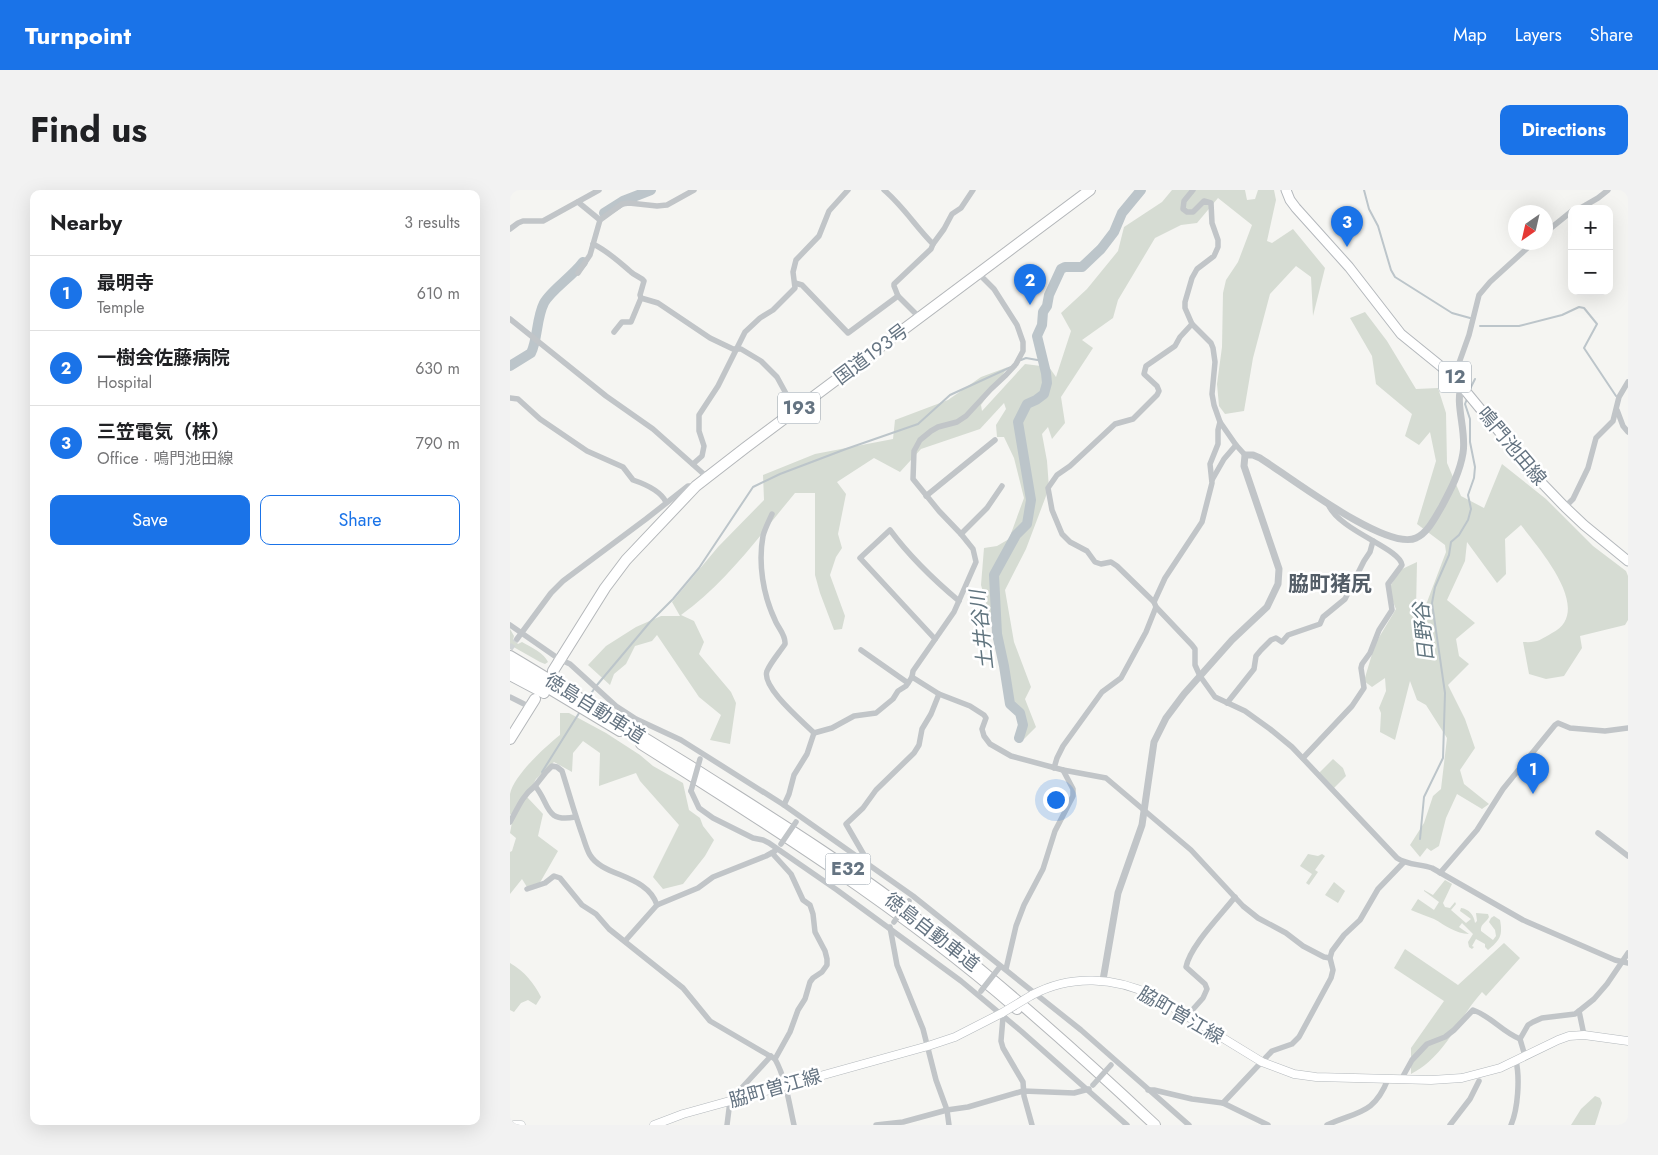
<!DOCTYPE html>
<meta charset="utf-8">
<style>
:root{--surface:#fff;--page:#f2f2f2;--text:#202124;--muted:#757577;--line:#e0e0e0;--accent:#1a73e8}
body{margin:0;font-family:Jost,"Noto Sans JP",sans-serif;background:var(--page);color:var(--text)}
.controls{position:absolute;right:15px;top:15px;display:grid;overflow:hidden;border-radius:10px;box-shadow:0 5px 20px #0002}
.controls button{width:45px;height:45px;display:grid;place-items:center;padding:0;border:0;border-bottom:1px solid var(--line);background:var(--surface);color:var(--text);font:25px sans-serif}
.compass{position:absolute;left:998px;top:15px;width:45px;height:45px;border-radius:50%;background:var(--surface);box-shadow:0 5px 20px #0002;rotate:214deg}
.you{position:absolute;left:545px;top:609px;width:18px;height:18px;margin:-12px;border:4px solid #fff;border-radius:50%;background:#1a73e8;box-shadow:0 0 0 8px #1a73e833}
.badge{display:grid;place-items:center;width:32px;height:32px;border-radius:50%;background:var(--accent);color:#fff;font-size:16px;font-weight:700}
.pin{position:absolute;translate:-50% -41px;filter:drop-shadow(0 1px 2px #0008)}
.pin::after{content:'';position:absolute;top:26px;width:18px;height:15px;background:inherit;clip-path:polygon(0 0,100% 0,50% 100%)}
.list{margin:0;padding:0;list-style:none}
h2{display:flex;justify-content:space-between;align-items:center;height:65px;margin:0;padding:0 20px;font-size:21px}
h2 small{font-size:16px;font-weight:400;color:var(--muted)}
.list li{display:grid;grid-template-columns:32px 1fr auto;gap:15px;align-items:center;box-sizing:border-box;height:75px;padding:0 20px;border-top:1px solid var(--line)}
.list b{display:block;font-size:19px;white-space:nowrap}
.list p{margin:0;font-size:16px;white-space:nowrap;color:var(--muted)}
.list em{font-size:16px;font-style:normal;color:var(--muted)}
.actions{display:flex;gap:10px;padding:15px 20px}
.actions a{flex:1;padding:11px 0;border:1px solid var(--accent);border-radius:10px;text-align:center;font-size:18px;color:var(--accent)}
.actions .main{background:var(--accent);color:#fff}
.map{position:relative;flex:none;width:1118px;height:935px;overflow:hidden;border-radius:10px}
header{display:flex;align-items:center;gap:30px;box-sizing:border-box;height:70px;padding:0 25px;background:var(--accent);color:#fff}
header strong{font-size:24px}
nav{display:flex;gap:28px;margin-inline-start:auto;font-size:18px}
.intro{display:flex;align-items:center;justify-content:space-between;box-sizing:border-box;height:120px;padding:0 30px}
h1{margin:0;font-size:35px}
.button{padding:12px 22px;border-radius:10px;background:var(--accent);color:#fff;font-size:18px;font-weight:700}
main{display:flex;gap:30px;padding:0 30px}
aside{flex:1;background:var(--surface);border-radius:10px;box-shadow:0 5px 20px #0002}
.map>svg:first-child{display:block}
.green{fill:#d6dcd3}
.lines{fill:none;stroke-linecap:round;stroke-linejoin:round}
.stream{stroke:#bcc5ca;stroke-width:2}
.river{stroke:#bcc5ca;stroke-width:10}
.minor-tunnel{stroke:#d1d5d6;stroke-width:5.5;stroke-dasharray:5.5 3;stroke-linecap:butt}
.secondary-casing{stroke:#b3b8bc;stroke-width:9}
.primary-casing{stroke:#b4b8bc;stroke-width:11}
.trunk-casing{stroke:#b4b7ba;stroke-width:12}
.motorway-casing{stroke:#b4b7ba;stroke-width:12}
.minor{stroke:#c1c5c8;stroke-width:5.5}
.tertiary{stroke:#c1c5c8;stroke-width:7}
.secondary{stroke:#fff;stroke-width:8}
.primary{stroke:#fff;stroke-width:9}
.trunk{stroke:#fff;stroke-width:10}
.motorway{stroke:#fff;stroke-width:10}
.secondary-bridge-casing{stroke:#b3b8bc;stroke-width:9;stroke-linecap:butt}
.minor-bridge{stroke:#c1c5c8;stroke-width:5.5}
.secondary-bridge{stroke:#fff;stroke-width:8}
.labels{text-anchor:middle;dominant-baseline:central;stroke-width:5;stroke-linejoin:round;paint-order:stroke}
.shield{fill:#fff;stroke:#939ea8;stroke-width:1}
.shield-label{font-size:18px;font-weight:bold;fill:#657482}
.street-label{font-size:19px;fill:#657482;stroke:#fff}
.water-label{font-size:20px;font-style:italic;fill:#61757f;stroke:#fff}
.quarter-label{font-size:21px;font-weight:bold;fill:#535d67;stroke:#fff}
</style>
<header>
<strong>Turnpoint</strong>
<nav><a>Map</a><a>Layers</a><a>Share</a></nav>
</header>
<div class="intro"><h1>Find us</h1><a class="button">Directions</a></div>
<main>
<aside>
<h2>Nearby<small>3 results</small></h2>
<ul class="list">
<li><span class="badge">1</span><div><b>最明寺</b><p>Temple</p></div><em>610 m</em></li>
<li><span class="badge">2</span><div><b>一樹会佐藤病院</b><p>Hospital</p></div><em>630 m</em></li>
<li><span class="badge">3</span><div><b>三笠電気（株）</b><p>Office · 鳴門池田線</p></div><em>790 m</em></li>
</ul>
<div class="actions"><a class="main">Save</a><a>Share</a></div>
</aside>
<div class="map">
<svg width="1118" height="935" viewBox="0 0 1118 935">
<rect width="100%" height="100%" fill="#f5f5f2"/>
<g class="green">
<path d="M662 0H735L737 10 745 9 748 0H764L766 10 757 51 762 53 783 39 815 78 803 126 801 87 786 76 760 104 743 168 734 221 715 224 709 216 707 194 712 157 713 103 716 90 728 72 742 35 708 8 687 33 671 35 645 48 608 110 603 128 572 150 583 158 551 207 555 233 542 249 538 237 532 244 537 271 539 298 516 359 495 400 504 452 521 497 515 509 526 537 514 549 471 395 474 358 487 356 499 349 514 308 504 268 494 247H487L486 235 496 219 494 213 470 239 411 259 390 282 364 268 327 292 336 304 328 344 332 358 326 367 320 385 335 426 332 439 324 440 310 403 305 385V303H285C250 345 216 393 171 425L184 431 194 452 189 464 221 502 226 513 220 554 200 550 211 525 189 507 147 445 142 451 125 456 116 474 104 484 100 495 78 475 96 456 126 437 151 426H170L162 412 208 357 254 310 253 285 305 264 383 249 385 230 438 210 471 187 498 177 471 215 472 221 515 174 539 177 546 187 561 141 551 123 577 99 608 61 614 37 652 12Z"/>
<path d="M855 122 877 151 906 199 928 198 936 223 937 273 951 306 974 318 992 274 1036 309 1083 356 1116 381 1118 386V430L1115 435 1070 446 1072 458 1054 486 1036 489 1019 484 1013 452C1027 453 1030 450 1042 443 1085 421 1029 359 1011 335L995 349 996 384 987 393 957 352 955 371 937 410 965 433 946 449 949 466 959 474 938 495 955 529 965 558 950 580 954 594 979 614 972 619 947 604 936 628 929 656 921 661 917 658 910 667 900 655 914 633 923 606 931 599 937 548 916 515 907 510 900 491 885 550 870 542 871 523 869 518 876 501 875 488 862 497 854 491 865 454 886 419 878 400 890 380 907 372 906 420H914L936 362 935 355 907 334 926 271 920 242 909 255 895 246 902 224 866 194 862 166 840 128Z"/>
<path d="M0 439 4 446 3 450 8 454 12 452C21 457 34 463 38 472L35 474 30 472 0 455Z"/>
<path d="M50 523H59L96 543 130 565 143 576 173 593 179 620 190 628 193 636 204 650 195 666 173 694 153 699 143 687 169 635 130 591 126 583 89 596 90 563 73 551 63 563 62 582 44 572 26 589 17 607 33 624 28 646 48 661 28 696 17 697 12 689 0 704V662L2 661 6 648 0 643 3 627 0 624C0 618 0 610 0 604 4 585 35 557 50 545Z"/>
<polygon points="823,569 833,578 836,586 823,599 809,583"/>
<polygon points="798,664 808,666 812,664 815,666 805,680 808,682 799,695 796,693 802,684 790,676"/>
<path d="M935 690 942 694 933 713 935 717 940 718 945 712 946 714 941 720 956 733 961 729 950 721 951 718C959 719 964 725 965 733L967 731 966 723 978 724 979 727C976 733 970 734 971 741L983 750 986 746 985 740 979 732 981 728 984 726 990 730C993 746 990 750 978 760L975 757V754L966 749 962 756 964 757 962 759 959 757 958 752 963 744 952 733 949 737 959 744C946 744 935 735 924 729 916 726 908 723 901 720L908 709 924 720 929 712 914 701V700L923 705Z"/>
<polygon points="824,692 835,701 828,713 815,705"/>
<path d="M994 753 1010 768 976 806 972 802C946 831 937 865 901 884V858L934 811 884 778 895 759 948 795Z"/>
<path d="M0 773C14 781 24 793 31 807L26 815 18 810 11 813 4 822 0 820Z"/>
<polygon points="1085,906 1090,908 1092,913 1085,935 1061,935 1071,919"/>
</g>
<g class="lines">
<g class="stream">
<polyline points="854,0 859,19 868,36 881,80 885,87 942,123 960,128"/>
<polyline points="970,136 1009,136 1052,125 1069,117 1074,118 1087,134 1074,158 1106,206"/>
<polyline points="511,170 516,168 533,171"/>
<polyline points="960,199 965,189"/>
<polyline points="87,495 140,432 163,409 189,378 243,297 270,284 336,259 408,234 440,205 501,177"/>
<polyline points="77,510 84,499"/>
<polyline points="32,582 71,520"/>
<polyline points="910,649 914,607 933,568 935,503 922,413 925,397 939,365 941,352 949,345 958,330 961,319 958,305 964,288 965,277 960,252 960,229 955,214 957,209"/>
</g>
<g class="river">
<polyline points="94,23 113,11 141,0"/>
<path d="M0 176 21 163C28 149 26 129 34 113 41 100 62 87 73 72"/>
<polyline points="509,548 513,535 510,523 500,514 494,476 487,444 484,385 506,345 517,334 521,310 508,232 517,214 526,210 534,204 537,193 536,183 527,146 532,135 533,122 537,116 539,105 551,79 555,77 572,77 591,59 604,42 612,23 631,0"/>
</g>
<polyline class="minor-tunnel" points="0,459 7,449"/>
<defs>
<g id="secondary">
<path d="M522 805C561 784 605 787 644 806L752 872 784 884 806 887 921 890 952 888 990 878 1048 850 1059 846 1074 845 1118 851"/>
<polyline points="4,935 11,935"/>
<polyline points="144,935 173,924 418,856 445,847 492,823"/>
</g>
<polyline id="primary" points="776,0 780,10 786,18 839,77 891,144 944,187 1029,290 1055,317 1074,335 1118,371"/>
<g id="trunk">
<polyline points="43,481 95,398 116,370 186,296 235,258 580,0"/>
<polyline points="0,549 25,509"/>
</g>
<g id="motorway">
<path d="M0 466C62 503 123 541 185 579 254 623 324 666 389 715 479 783 563 858 645 935"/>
<polyline points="0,475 110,541"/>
<polyline points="0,485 34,503"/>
<path d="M131 554C261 636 391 718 507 819"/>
</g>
</defs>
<use href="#secondary" class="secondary-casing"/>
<use href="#primary" class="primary-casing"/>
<use href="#trunk" class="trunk-casing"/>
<use href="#motorway" class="motorway-casing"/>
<g class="minor">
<path d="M374 0C393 16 406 37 423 54L434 39 442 24 451 18 463 0"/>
<path d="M683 0 674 11 673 19 677 22H683L694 11 701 13 702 33 708 50V57L704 66 687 79 682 88 675 112V118L682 134 701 153 703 158 705 172 702 204 704 215 710 232 708 240V254L700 274 702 293 692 332 655 388 644 412 646 417 682 455 685 459V475L690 486 705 507 735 521 760 539 782 557 887 668C897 675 910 674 922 678L1013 730 1105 770 1118 773"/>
<polyline points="68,12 90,30"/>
<polyline points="1069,19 1088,8 1098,0"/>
<polyline points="0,39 8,33 13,31 33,31 89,0"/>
<polyline points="1036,42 1062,21"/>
<path d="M83 54C98 61 109 72 121 82 125 86 131 87 134 91L130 105 131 108 148 113 200 148 223 159H231L251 171 267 187 285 220"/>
<polyline points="68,83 80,65 90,30 112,14 119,13 147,16 157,15 184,0"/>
<polyline points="285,93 292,95 338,143 388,106 409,127"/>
<polyline points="388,106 384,96 384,94 421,59 423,54"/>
<polyline points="0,129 96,206 143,239 197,287"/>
<polyline points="104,142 112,132 121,132 131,108"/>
<polyline points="944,187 959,145 969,105 980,92 1024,52"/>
<path d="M0 208 8 209 30 229 77 261 113 277 123 290C135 294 150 300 156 312"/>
<polyline points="1107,220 1113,236 1118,242"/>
<polyline points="710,232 726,255 735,265"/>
<polyline points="183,274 192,266 194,256 189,241 189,225 208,196 235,142 250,128 263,120 285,98 283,82 286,70 309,46 319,21 338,0"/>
<polyline points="702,290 714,269 726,255"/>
<polyline points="416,306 485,250"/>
<polyline points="1055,317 1063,309 1078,278 1086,248 1103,231 1109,207 1118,192"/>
<path d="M262 324C259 331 255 338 253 346 248 373 253 405 265 430 268 438 276 445 275 454 269 463 261 472 257 481 251 497 292 531 304 543"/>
<polyline points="451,344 477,318 492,296"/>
<polyline points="644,412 607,376 601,372 591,374 585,372 577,361 560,352 552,344 542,320 538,298 547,285 560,276 605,234 623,229 647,205 649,201 647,196 634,184 636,176 665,156 670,147 682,134"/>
<polyline points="0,435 49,469 60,474 106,516 126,529 171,550 274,615 403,706 571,840 679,935"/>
<polyline points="7,449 41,403 53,391 136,329 178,296 186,296"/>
<path d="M425 449 350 368 380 340C400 367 424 390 449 411"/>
<polyline points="351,460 398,493"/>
<polyline points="402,487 429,504 460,516 474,525 476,528 472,539 474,546 480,554 501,566 553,580 596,588 681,660 733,716 748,728 776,743 793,756 814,767 820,768"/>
<polyline points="0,507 20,517"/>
<polyline points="717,513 744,479 746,466 751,460 761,450 766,448 772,452 778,445 810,434 813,427 835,409 854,371 860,362 863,351"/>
<polyline points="304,543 322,538 344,526 366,523 383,509 388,501 396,496 402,487 403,481 444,422 466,372 463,359 451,344 429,321 403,289 404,261 410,250 421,241 428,237 447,232 456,226 481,199 496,185 506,174 513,161 513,152 507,135 484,99 469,84"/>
<path d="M793 568 842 516 854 498 851 478 852 474 860 463 869 440 882 420 878 394 892 375C890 358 829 341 818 314"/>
<polyline points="544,578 547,568 553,556 592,502 611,488 636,442 646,417"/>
<path d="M25 596 36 582 42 576 47 577 52 581C59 603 65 625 73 647 75 653 77 660 80 665 93 687 137 684 147 715"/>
<polyline points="181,601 189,618 203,628 243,648 253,650 259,653 327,700 451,791 511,841 617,935"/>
<polyline points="274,615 279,604 284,585 297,564 304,543"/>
<path d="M0 632C8 618 12 606 25 596 40 613 34 633 65 627"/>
<polyline points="1088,643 1118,666"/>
<polyline points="262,663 281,684 293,710 300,715 303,724 305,742 315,761 317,769 317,775 312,782 303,788 300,792 295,809 288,820 280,842 265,869"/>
<polyline points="353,671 354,665 336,634 353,618 366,600 404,563 409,555 412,539 421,524 429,504"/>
<polyline points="930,683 967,640 993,599 1045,535 1048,533 1060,538 1095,541 1118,538"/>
<path d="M17 699 35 693 44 686 50 688 72 715 86 724 99 739 173 798 200 831 265 869C276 889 279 913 284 935"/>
<polyline points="380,737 387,775 413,839 426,890 437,920 439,935"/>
<polyline points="115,751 147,715 188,698 203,687 256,666 265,661"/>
<polyline points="496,779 506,736 514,715 533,679 545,641 563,606 563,599 553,580"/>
<polyline points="1069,821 1074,845"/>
<path d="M677 826 693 808 697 799 695 794 676 777C680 756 711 725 725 707"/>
<polyline points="493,827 491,851 493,858 513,892 514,906 522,935"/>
<polyline points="1015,866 1010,849 1018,835 1023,832 1032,828 1065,824 1069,821 1084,809 1097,794 1118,763"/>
<path d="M892 888 902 870 917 854 935 847 944 840 963 820C981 826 992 842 1010 849"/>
<polyline points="638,900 644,900 682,909 713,913 758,935"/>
<polyline points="228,909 228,902 261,866"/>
<polyline points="713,913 762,861 782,854 789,847 821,788 823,780 820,768 822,761 834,745 850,730 868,699 894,672"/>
<polyline points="217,935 220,911"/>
<polyline points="366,935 393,932 437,920 458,917 513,901 564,903 579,899"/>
<path d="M817 935C847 921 864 925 878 889"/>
<polyline points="940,935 960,909 969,891"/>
<path d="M1001 935C1008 919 1010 888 1006 871"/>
</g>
<path class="tertiary" d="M593 790 608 703 632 635 644 552 656 528 674 504 722 450 757 417 768 394 769 379 734 276 735 265H743L750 268C777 285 877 362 906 348 918 343 926 326 932 316 941 299 950 282 953 263 957 242 944 211 952 196"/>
<use href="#secondary" class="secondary"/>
<use href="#primary" class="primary"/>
<use href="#trunk" class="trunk"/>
<use href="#motorway" class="motorway"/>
<defs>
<polyline id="secondary-bridge" points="492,823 522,805"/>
</defs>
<use href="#secondary-bridge" class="secondary-bridge-casing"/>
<g class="minor-bridge">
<polyline points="181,601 190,569"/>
<polyline points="271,654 286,632"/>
<polyline points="384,732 399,711"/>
<polyline points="471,801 489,778"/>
<polyline points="583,895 601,875"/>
</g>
<use href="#secondary-bridge" class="secondary-bridge"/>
</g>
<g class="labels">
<g class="shield">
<rect x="929" y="171.5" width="32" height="31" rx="4"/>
<rect x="268" y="202.5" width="42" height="31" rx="4"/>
<rect x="315.5" y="663.5" width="45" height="31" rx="4"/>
</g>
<g class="shield-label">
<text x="945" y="187">12</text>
<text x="289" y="218">193</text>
<text x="338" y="679">E32</text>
</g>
<g class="street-label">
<text transform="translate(361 164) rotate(-37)">国道193号</text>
<text transform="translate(1002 256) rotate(50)">鳴門池田線</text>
<text transform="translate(85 518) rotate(32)">徳島自動車道</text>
<text transform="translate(422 742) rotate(38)">徳島自動車道</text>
<text transform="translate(671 825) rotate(30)">脇町曽江線</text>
<text transform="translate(265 898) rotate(-16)">脇町曽江線</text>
</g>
<g class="water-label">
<text transform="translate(472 440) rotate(-96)">土井谷川</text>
<text transform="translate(914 442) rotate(-96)">日野谷</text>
</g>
<g class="quarter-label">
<text x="820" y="394">脇町猪尻</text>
</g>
</g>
</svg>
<div class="controls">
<button>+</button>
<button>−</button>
</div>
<svg class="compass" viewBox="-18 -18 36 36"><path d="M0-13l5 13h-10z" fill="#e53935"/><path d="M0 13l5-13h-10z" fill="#757577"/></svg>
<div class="you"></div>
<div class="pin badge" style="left:1023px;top:604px">1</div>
<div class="pin badge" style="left:520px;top:115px">2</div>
<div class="pin badge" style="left:837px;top:57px">3</div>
</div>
</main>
